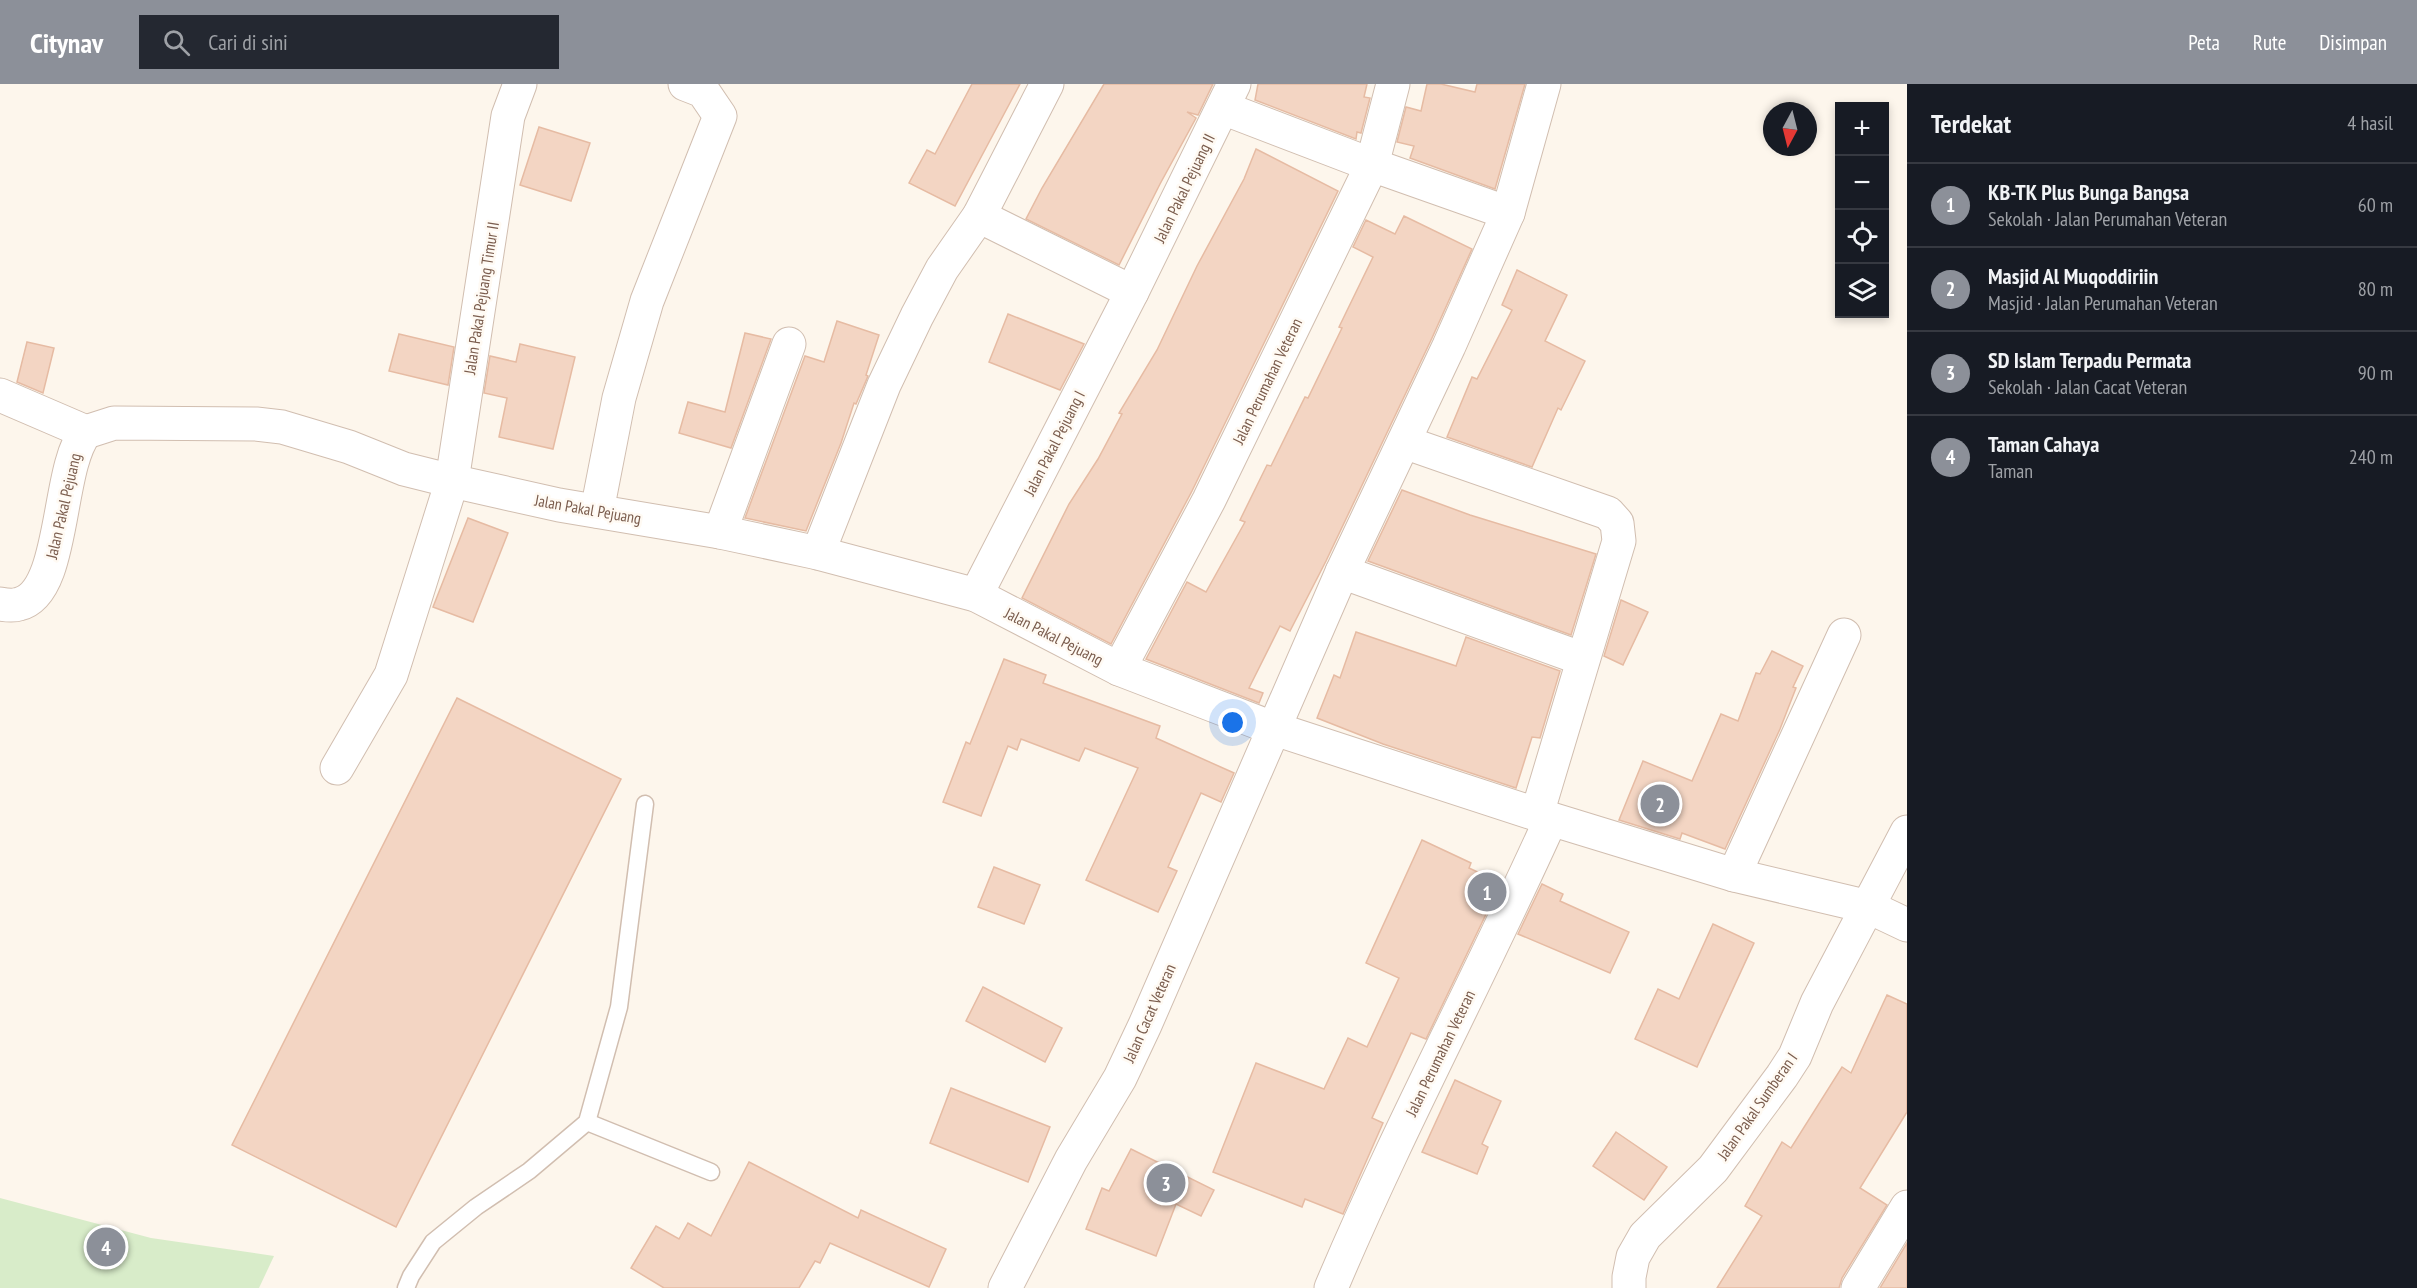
<!DOCTYPE html>
<html lang="id">
<meta charset="utf-8">
<style>
:root{--surface:#171b24;--page:#242831;--text:#f1f3f6;--muted:#9ea1a6;--line:#363941;--accent:#8c9099}
body{margin:0;font-family:"PT Sans Narrow",sans-serif;background:var(--page);color:var(--text)}
.controls{position:absolute;right:18px;top:18px;display:grid;overflow:hidden;border-radius:0px;box-shadow:0 3px 9px #0003}
.controls button{width:54px;height:54px;display:grid;place-items:center;padding:0;border:0;border-bottom:2px solid var(--line);background:var(--surface);color:var(--text);font:30px sans-serif}
.compass{position:absolute;left:1763px;top:18px;width:54px;height:54px;border-radius:50%;background:var(--surface);box-shadow:0 3px 9px #0003;rotate:187deg}
.you{position:absolute;left:1233px;top:639px;width:21px;height:21px;margin:-15px;border:4px solid #fff;border-radius:50%;background:#1a73e8;box-shadow:0 0 0 9px #1a73e833}
.badge{display:grid;place-items:center;width:39px;height:39px;border-radius:50%;background:var(--accent);color:#fff;font-size:20px;font-weight:700}
.pin{position:absolute;translate:-50% -50%;border:3px solid #fff;box-shadow:0 2px 6px #0006}
.list{margin:0;padding:0;list-style:none}
h2{display:flex;justify-content:space-between;align-items:center;height:78px;margin:0;padding:0 24px;font-size:26px}
h2 small{font-size:20px;font-weight:400;color:var(--muted)}
.list li{display:grid;grid-template-columns:39px 1fr auto;gap:18px;align-items:center;box-sizing:border-box;height:84px;padding:0 24px;border-top:2px solid var(--line)}
.list b{display:block;font-size:22px;white-space:nowrap}
.list p{margin:0;font-size:20px;white-space:nowrap;color:var(--muted)}
.list em{font-size:20px;font-style:normal;color:var(--muted)}
.icon{flex:none;width:33px;height:33px;fill:none;stroke:currentColor;stroke-width:2;stroke-linecap:round;stroke-linejoin:round}
.map{position:relative;flex:none;width:1907px;height:1204px;overflow:hidden}
header{display:flex;align-items:center;gap:36px;box-sizing:border-box;height:84px;padding:0 30px;background:var(--accent);color:#fff}
header strong{font-size:28px}
nav{display:flex;gap:33px;margin-inline-start:auto;font-size:21px}
.search{width:420px;height:54px;background:var(--page);display:flex;align-items:center;gap:15px;box-sizing:border-box;padding:0 21px;border-radius:0px;color:var(--muted);font-size:22px}
main{display:flex}
aside{flex:1;background:var(--surface)}
.map>svg:first-child{display:block}
.green{fill:#d8ecc9}
.building{fill:#f3d5c3;stroke:#e6bba3;stroke-width:1.5}
.lines{fill:none;stroke-linecap:round;stroke-linejoin:round}
.lane-casing{stroke:#d1beb0;stroke-width:19}
.street-casing{stroke:#d1beb0;stroke-width:35}
.lane{stroke:#fff;stroke-width:16}
.street{stroke:#fff;stroke-width:33}
.labels{text-anchor:middle;dominant-baseline:central;stroke-width:5;stroke-linejoin:round;paint-order:stroke}
.street-label{font-size:16px;fill:#7a5c4d;stroke:#fffaf3}
</style>
<header>
<strong>Citynav</strong>
<div class="search"><svg class="icon" aria-label="search" viewBox="0 0 24 24"><circle cx="10" cy="10" r="6"/><path d="M15 15l6 6"/></svg>Cari di sini</div>
<nav><a>Peta</a><a>Rute</a><a>Disimpan</a></nav>
</header>
<main>
<div class="map">
<svg width="1907" height="1204" viewBox="0 0 1907 1204">
<rect width="100%" height="100%" fill="#fdf6ec"/>
<polygon class="green" points="0,1114 151,1154 274,1172 259,1204 0,1204"/>
<g class="building">
<polygon points="972,0 1020,0 955,122 909,99 927,66 935,70"/>
<polygon points="1104,0 1213,0 1198,31 1187,28 1196,34 1160,100 1119,181 1026,135 1042,104"/>
<polygon points="1258,0 1367,0 1364,13 1370,14 1361,49 1357,48 1356,55 1255,16"/>
<polygon points="1427,0 1441,0 1475,8 1477,0 1525,0 1495,105 1410,74 1414,62 1397,58 1406,23 1421,27"/>
<polygon points="539,43 590,59 571,117 520,101"/>
<polygon points="1256,65 1338,107 1192,407 1111,560 1022,514 1069,420 1098,375 1122,330 1119,329 1157,266 1197,182 1244,95"/>
<polygon points="1404,132 1472,165 1432,254 1326,477 1290,547 1280,542 1249,604 1263,609 1259,619 1146,575 1187,498 1206,508 1245,438 1240,436 1267,381 1271,382 1305,313 1308,314 1342,244 1339,243 1373,173 1353,163 1366,136 1395,150"/>
<polygon points="1517,186 1567,211 1545,257 1585,277 1561,326 1558,324 1532,383 1447,353 1472,293 1477,295 1512,226 1502,221"/>
<polygon points="1008,230 1084,260 1060,306 989,278"/>
<polygon points="837,237 879,251 866,291 868,292 856,320 854,319 841,359 806,447 745,434 805,272 824,278"/>
<polygon points="745,249 771,255 731,364 679,349 688,318 725,328"/>
<polygon points="399,250 454,263 448,301 389,287"/>
<polygon points="27,258 54,264 43,309 17,298"/>
<polygon points="520,260 575,273 553,365 499,353 507,314 484,309 490,272 516,278"/>
<polygon points="1402,406 1470,431 1596,470 1571,551 1368,477"/>
<polygon points="468,434 508,449 473,538 433,523"/>
<polygon points="1621,516 1648,528 1623,581 1604,572"/>
<polygon points="1356,548 1456,582 1466,553 1560,587 1540,654 1532,653 1516,704 1383,660 1317,634 1334,591 1340,594"/>
<polygon points="1772,567 1803,582 1793,603 1796,604 1780,645 1725,765 1682,749 1680,755 1619,736 1643,677 1692,697 1721,630 1738,637 1756,589 1760,590"/>
<polygon points="1004,575 1046,591 1043,599 1160,642 1156,654 1234,689 1221,718 1201,709 1168,783 1177,787 1158,828 1086,796 1138,684 1085,664 1079,677 1021,655 1017,666 1008,662 981,732 943,718 966,658 970,660"/>
<polygon points="457,614 621,695 396,1143 232,1061"/>
<polygon points="1422,756 1471,779 1469,784 1501,799 1426,955 1411,949 1372,1034 1383,1039 1343,1130 1305,1115 1302,1123 1213,1088 1256,979 1324,1005 1348,954 1367,963 1399,894 1366,879"/>
<polygon points="994,783 1040,801 1024,840 978,823"/>
<polygon points="1542,800 1563,810 1560,817 1629,848 1610,889 1518,850"/>
<polygon points="1713,840 1754,859 1697,983 1635,955 1658,905 1679,915"/>
<polygon points="983,903 1062,944 1045,978 966,937"/>
<polygon points="1887,911 1907,920 1907,1028 1860,1104 1887,1121 1842,1194 1839,1204 1717,1204 1762,1132 1745,1122 1764,1089 1782,1058 1791,1064 1842,983 1851,989"/>
<polygon points="1455,996 1501,1017 1482,1060 1488,1063 1477,1090 1422,1068"/>
<polygon points="951,1004 1050,1043 1028,1098 930,1059"/>
<polygon points="1616,1048 1667,1083 1644,1116 1593,1082"/>
<polygon points="1131,1065 1214,1106 1201,1132 1176,1120 1156,1172 1086,1145 1102,1104 1109,1107"/>
<polygon points="749,1078 858,1134 861,1126 946,1165 929,1203 830,1159 820,1179 815,1177 799,1204 664,1204 631,1184 656,1142 679,1155 688,1139 711,1152"/>
<polygon points="1907,1159 1907,1204 1880,1204"/>
</g>
<g class="lines">
<defs>
<g id="lane">
<polyline points="587,1038 711,1088"/>
<polyline points="406,1204 411,1192 433,1158 476,1123 529,1087 587,1038 619,923 645,720"/>
</g>
<g id="street">
<polyline points="1223,24 1372,81 1508,129"/>
<polyline points="979,132 1132,208"/>
<polyline points="0,311 86,348"/>
<polyline points="1404,358 1608,429 1617,439 1619,457 1537,730"/>
<polyline points="597,427 619,314 647,217 720,32 703,7 685,0"/>
<polyline points="720,448 789,260"/>
<polyline points="818,469 884,301 917,232 942,185 979,132 1047,0"/>
<polyline points="1342,488 1583,575"/>
<polyline points="976,511 1132,208 1234,0"/>
<path d="M0 520C6 521 13 522 19 520 66 509 56 383 86 348L114 339 256 340 282 343 349 363 404 385 452 397 559 421 720 448 818 469 976 511 1119 585 1275 645 1551 735 1734 791 1869 823 1907 841"/>
<polyline points="1119,585 1209,416 1372,81 1393,0"/>
<polyline points="337,684 391,591 452,397 508,32 520,0"/>
<polyline points="1734,791 1844,551"/>
<polyline points="1005,1204 1071,1076 1120,994 1145,941 1342,488 1449,262 1508,129 1544,0"/>
<path d="M1331 1204C1398 1045 1480 893 1551 735"/>
<polyline points="1629,1204 1629,1193 1633,1173 1645,1152 1713,1085 1782,992 1795,972 1817,919 1907,748"/>
<polyline points="1858,1204 1907,1123"/>
</g>
</defs>
<use href="#lane" class="lane-casing"/>
<use href="#street" class="street-casing"/>
<use href="#lane" class="lane"/>
<use href="#street" class="street"/>
</g>
<g class="labels">
<g class="street-label">
<text transform="translate(1184 104) rotate(-64)">Jalan Pakal Pejuang II</text>
<text transform="translate(481 214) rotate(-81)">Jalan Pakal Pejuang Timur II</text>
<text transform="translate(1267 297) rotate(-64)">Jalan Perumahan Veteran</text>
<text transform="translate(1054 359) rotate(-63)">Jalan Pakal Pejuang I</text>
<text transform="translate(63 422) rotate(-77)">Jalan Pakal Pejuang</text>
<text transform="translate(588 425) rotate(10)">Jalan Pakal Pejuang</text>
<text transform="translate(1054 552) rotate(27)">Jalan Pakal Pejuang</text>
<text transform="translate(1149 929) rotate(-66)">Jalan Cacat Veteran</text>
<text transform="translate(1440 969) rotate(-64)">Jalan Perumahan Veteran</text>
<text transform="translate(1757 1022) rotate(-55)">Jalan Pakal Sumberan I</text>
</g>
</g>
</svg>
<div class="controls">
<button>+</button>
<button>−</button>
<button><svg class="icon" aria-label="locate" viewBox="0 0 24 24"><circle cx="12" cy="12" r="6"/><path d="M12 2v4M12 18v4M2 12h4M18 12h4"/></svg></button>
<button><svg class="icon" aria-label="layers" viewBox="0 0 24 24"><path d="M12 4l9 5-9 5-9-5zM3 14l9 5 9-5"/></svg></button>
</div>
<svg class="compass" viewBox="-18 -18 36 36"><path d="M0-13l5 13h-10z" fill="#e53935"/><path d="M0 13l5-13h-10z" fill="#9ea1a6"/></svg>
<div class="you"></div>
<div class="pin badge" style="left:1487px;top:808px">1</div>
<div class="pin badge" style="left:1660px;top:720px">2</div>
<div class="pin badge" style="left:1166px;top:1099px">3</div>
<div class="pin badge" style="left:106px;top:1163px">4</div>
</div>
<aside>
<h2>Terdekat<small>4 hasil</small></h2>
<ul class="list">
<li><span class="badge">1</span><div><b>KB-TK Plus Bunga Bangsa</b><p>Sekolah · Jalan Perumahan Veteran</p></div><em>60 m</em></li>
<li><span class="badge">2</span><div><b>Masjid Al Muqoddiriin</b><p>Masjid · Jalan Perumahan Veteran</p></div><em>80 m</em></li>
<li><span class="badge">3</span><div><b>SD Islam Terpadu Permata</b><p>Sekolah · Jalan Cacat Veteran</p></div><em>90 m</em></li>
<li><span class="badge">4</span><div><b>Taman Cahaya</b><p>Taman</p></div><em>240 m</em></li>
</ul>
</aside>
</main>
